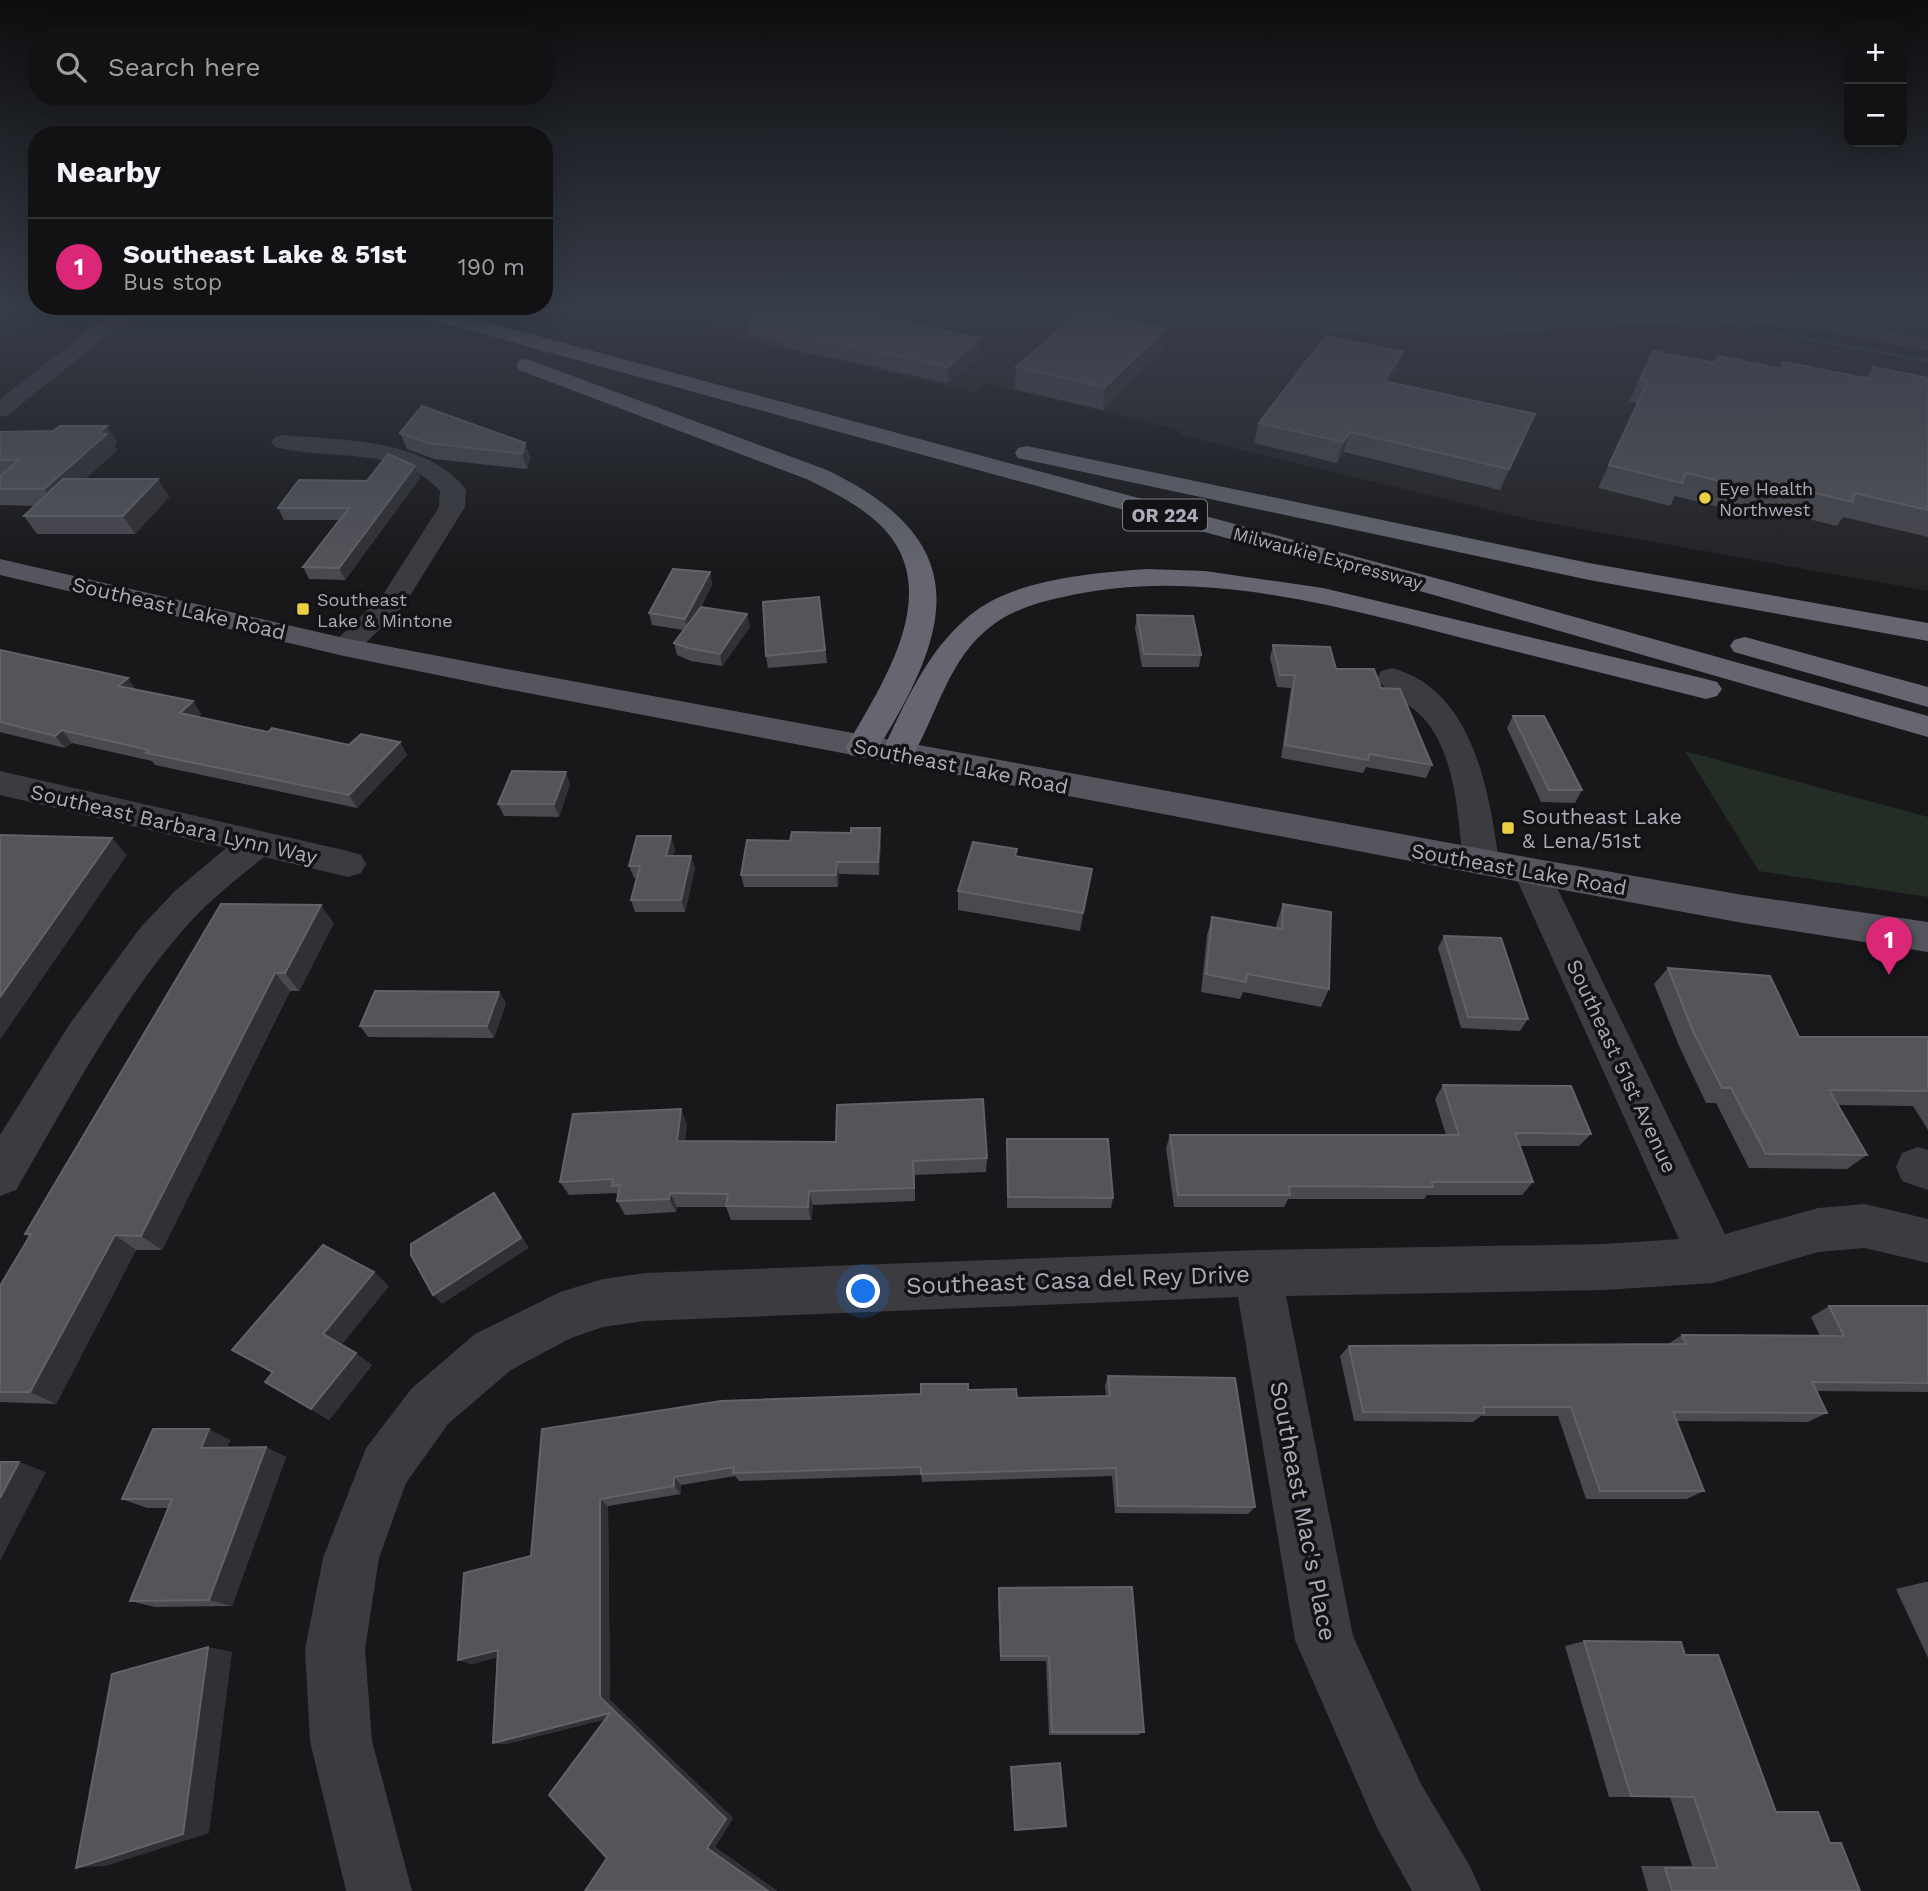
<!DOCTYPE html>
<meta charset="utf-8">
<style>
:root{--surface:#121214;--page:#1f2022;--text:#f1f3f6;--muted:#9c9ea0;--line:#313234;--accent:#db2777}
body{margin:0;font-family:"Work Sans",sans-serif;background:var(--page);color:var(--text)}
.controls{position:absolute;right:21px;top:21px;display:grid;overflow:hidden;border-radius:14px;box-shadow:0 7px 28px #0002}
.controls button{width:63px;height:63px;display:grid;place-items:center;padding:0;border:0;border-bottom:2px solid var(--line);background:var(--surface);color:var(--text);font:35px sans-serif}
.you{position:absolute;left:864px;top:1292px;width:24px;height:24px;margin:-18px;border:5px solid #fff;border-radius:50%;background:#1a73e8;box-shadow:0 0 0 10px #1a73e833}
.badge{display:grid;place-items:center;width:46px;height:46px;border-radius:50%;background:var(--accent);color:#fff;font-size:23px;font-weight:700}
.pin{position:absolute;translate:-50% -58px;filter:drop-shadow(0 2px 4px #0008)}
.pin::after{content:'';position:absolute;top:37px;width:24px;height:21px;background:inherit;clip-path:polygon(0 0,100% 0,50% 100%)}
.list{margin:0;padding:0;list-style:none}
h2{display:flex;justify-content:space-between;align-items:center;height:91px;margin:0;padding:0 28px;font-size:30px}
h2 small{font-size:23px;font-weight:400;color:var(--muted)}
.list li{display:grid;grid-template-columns:46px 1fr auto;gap:21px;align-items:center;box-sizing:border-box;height:98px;padding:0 28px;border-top:2px solid var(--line)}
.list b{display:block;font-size:26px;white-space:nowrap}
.list p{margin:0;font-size:23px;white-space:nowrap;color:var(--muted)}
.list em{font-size:23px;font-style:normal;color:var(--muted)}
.icon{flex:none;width:38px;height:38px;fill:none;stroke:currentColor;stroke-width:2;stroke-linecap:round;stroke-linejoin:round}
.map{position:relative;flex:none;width:1928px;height:1891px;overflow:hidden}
.search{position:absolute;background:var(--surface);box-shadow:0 7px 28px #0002;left:28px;top:28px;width:525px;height:77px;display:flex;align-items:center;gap:18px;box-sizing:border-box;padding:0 24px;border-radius:28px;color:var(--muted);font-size:26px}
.panel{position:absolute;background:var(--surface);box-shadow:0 7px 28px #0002;left:28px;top:126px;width:525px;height:189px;border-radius:28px}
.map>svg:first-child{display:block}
.built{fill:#242427}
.green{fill:#242c26}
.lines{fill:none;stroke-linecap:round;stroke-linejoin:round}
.stream{fill:#2e343d;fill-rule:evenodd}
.minor{fill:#3b3b40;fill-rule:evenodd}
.major{fill:#55555d;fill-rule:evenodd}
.highway{fill:#65666f;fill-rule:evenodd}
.wall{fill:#49494f}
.shaded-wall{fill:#313135}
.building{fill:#54545a;stroke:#626269;stroke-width:2}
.poi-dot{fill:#eacf40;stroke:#131315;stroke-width:2.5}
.labels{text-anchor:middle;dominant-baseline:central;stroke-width:7;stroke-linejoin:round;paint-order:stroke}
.far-poi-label{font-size:18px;fill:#abacb9;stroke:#131315;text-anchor:start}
.far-street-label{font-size:18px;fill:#abacb9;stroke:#131315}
.shield{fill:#131315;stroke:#7d7e88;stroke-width:2}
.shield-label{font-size:19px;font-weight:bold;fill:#abacb9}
.street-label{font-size:21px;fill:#abacb9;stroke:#131315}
.poi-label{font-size:21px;fill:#abacb9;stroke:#131315;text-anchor:start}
.near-street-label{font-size:24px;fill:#abacb9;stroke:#131315}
</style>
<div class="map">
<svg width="1928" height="1891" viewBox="0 0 1928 1891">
<rect width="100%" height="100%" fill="#18181a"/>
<g class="built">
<polygon points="719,306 1163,306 1341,334 1433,337 1708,324 1928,366 1928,591 1536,521 1180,435 1182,431 985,383 974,392 701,331"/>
<polygon points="1273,306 1561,306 1557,318 1428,323 1386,323 1288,311"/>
<polygon points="1742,306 1928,306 1928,339 1792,315"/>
</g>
<polygon class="green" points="1685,751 1928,817 1928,897 1759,871"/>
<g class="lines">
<g class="stream">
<polygon points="1642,306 1651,306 1669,313 1666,315"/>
<polygon points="1739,325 1928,359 1928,363 1737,328 1737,326"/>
</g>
<g class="minor">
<path d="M1207 306C1282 306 1355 324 1430 324 1529 324 1628 310 1728 311 1795 312 1862 326 1928 339V351C1862 338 1796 324 1728 323 1615 321 1502 340 1389 336 1329 334 1267 324 1210 310Z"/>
<polygon points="123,307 130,309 133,313 130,317 8,415 0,417 0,399 116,309"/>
<path d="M283 435C340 440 430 439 466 490L465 507 403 607 355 653 344 656 333 653 329 647 382 596 439 507 440 491C399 445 329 461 275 447L271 442 275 437Z"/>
<path d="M1392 668C1474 690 1489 792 1499 862L1494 871 1481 875 1468 871 1463 862C1458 817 1456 758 1426 721 1412 704 1387 694 1377 678L1381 671Z"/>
<path d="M0 771 348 851 361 855 366 864 361 873 348 877 264 857C239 877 213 897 191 921 119 1001 70 1098 16 1190L0 1196V1135L69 1025 140 928 175 891 226 848 0 795Z"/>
<polygon points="1531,858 1544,862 1549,871 1725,1234 1818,1208 1865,1204 1928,1219 1928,1263 1865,1248 1818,1252 1713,1283 1604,1290 1286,1296 1353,1636 1421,1784 1471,1868 1481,1891 1412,1891 1377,1828 1295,1640 1238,1297 645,1321 603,1327 571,1338 511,1370 448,1424 406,1483 379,1558 365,1649 372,1741 412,1891 346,1891 310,1741 305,1649 323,1558 366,1448 412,1388 475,1334 560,1292 603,1279 645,1273 1258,1250 1604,1244 1679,1239 1513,871 1518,862"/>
<polygon points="1918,1147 1928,1150 1928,1190 1902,1181 1896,1167 1902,1153"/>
</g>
<polygon class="major" points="0,559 344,638 501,668 1531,858 1743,895 1928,922 1928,952 1743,923 1531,884 501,688 344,656 0,575"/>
<g class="highway">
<polygon points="392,306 426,306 1454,583 1928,716 1928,737 1434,595 395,310"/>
<path d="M527 359 827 470C979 543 951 632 874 755L862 758 850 755 846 747C880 687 944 595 885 530 864 507 836 494 809 480L519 370 516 365 519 360Z"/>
<polygon points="1027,446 1589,563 1928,623 1928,641 1589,580 1018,458 1015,453 1018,448"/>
<path d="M1147 569 1205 571 1323 588 1706 679 1717 682 1722 689 1717 696 1706 699C1634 681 1562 663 1490 645 1353 611 1204 564 1063 597 1039 602 1015 609 994 624 947 658 938 715 909 762L897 765 885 762 881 754C904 705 926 652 969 616 1012 579 1093 573 1147 569Z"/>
<polygon points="1745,637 1928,687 1928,707 1734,652 1730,646 1734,640"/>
</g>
</g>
<g class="wall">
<polygon points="865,310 865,314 980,354 948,383 783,347 782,343 749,336 747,320"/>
<polygon points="1165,329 1162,351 1103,410 1015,389 1016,367"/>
<polygon points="1653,351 1714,363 1718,356 1780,369 1783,362 1866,378 1873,367 1928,378 1928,537 1843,517 1837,526 1765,508 1759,517 1675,496 1670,506 1598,488 1638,403 1629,401"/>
<polygon points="1397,371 1390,382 1526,434 1500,490 1344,452 1337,463 1254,443 1259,423"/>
<polygon points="0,432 117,442 114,445 117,450 85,479 158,479 169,497 135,534 37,534 24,516 35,506 0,505"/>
<polygon points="400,433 525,443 530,458 527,469 434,459 407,449"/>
<polygon points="415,466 420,478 345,580 309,579 303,567 340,520 284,520 278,508"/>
<polygon points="710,572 712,585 701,607 750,627 722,666 691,661 677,655 674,643 683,630 652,625 649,613"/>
<polygon points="819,597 827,663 768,668 766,656"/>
<polygon points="1137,615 1201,655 1199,667 1142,667 1135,628"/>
<polygon points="1273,645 1336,669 1381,688 1432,765 1426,778 1366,767 1363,773 1281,758 1291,688 1277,687 1270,658"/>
<polygon points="0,650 137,690 193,701 201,714 198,717 268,732 349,745 400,742 407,755 357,808 155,765 152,761 72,743 65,748 0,732"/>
<polygon points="1513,716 1582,790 1575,803 1541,802 1507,728"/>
<polygon points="570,784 559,817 504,816 498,804"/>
<polygon points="881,841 879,875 839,874 838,887 744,887 741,875"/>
<polygon points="675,849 673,856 695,868 685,912 635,912 631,900 637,878 634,878 629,866"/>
<polygon points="1016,856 1092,869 1080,931 958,910 958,891"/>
<polygon points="221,904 334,923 299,991 290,991 162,1250 136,1250 56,1404 0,1402 0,1286 29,1237 25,1234"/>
<polygon points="1283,904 1329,989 1321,1007 1243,992 1240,999 1201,992 1207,935 1212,917 1276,928 1277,922"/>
<polygon points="1444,936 1528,1019 1520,1031 1461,1028 1438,948"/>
<polygon points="1668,968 1799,1037 1928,1037 1928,1130 1913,1106 1838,1105 1867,1155 1847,1169 1749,1168 1716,1103 1706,1103 1679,1046 1654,984"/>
<polygon points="499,992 506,1003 494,1038 368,1037 360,1026"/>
<polygon points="1443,1085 1591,1134 1579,1146 1520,1146 1533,1182 1522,1195 1427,1195 1424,1199 1288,1199 1284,1207 1174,1207 1166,1148 1170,1135 1446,1135 1435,1099"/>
<polygon points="687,1124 685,1141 987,1158 986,1172 915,1175 915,1201 813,1205 811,1220 731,1220 726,1207 677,1207 676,1212 625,1215 617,1201 618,1196 616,1193 569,1195 560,1182"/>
<polygon points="1007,1139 1113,1198 1111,1208 1007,1208"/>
<polygon points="389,1286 341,1344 372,1365 329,1420 265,1382 272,1373 232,1350"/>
<polygon points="1829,1306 1928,1306 1928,1392 1817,1391 1827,1413 1808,1422 1676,1421 1704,1491 1687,1499 1586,1499 1558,1416 1481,1416 1473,1422 1354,1421 1340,1356 1349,1346 1668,1344 1682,1335 1820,1336 1811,1317"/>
<polygon points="1108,1376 1255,1507 1248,1514 1115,1513 1112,1476 922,1482 921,1475 739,1481 735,1476 681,1485 681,1494 608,1506 610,1700 733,1818 715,1847 777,1891 585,1891 607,1858 606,1719 506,1744 493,1743 497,1657 472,1664 458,1660 531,1556 542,1429 968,1390 1017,1398 1106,1396 1105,1386"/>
<polygon points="230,1440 227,1447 266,1447 286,1457 232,1606 155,1607 130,1601 168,1508 147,1508 122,1499"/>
<polygon points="1925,1582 1928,1582 1928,1658 1896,1589"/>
<polygon points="999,1588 1144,1732 1138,1735 1049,1735 1046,1661 1000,1661 998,1595"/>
<polygon points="1584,1641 1685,1655 1776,1812 1830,1843 1860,1891 1648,1891 1641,1866 1692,1866 1670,1797 1609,1797 1565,1646"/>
</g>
<g class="shaded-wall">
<polygon points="1165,329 1162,351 1103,410 1105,387"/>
<polygon points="980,338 980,354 948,383 948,367"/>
<polygon points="1403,352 1397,371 1378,401 1384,381"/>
<polygon points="1535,414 1526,434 1500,490 1509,469"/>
<polygon points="107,426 117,442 114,445 117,450 56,506 44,489"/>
<polygon points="1350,432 1344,452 1337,463 1343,442"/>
<polygon points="525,443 530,458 527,469 522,454"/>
<polygon points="415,466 420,478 345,580 339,568"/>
<polygon points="158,479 169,497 135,534 123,516"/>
<polygon points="710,572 712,585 688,631 685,619"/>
<polygon points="747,614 750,627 722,666 720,654"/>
<polygon points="128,678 137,691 118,686"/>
<polygon points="193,701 201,714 189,725 180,713"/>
<polygon points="62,730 72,743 65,748 55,736"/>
<polygon points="400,742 407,755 357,808 349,795"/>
<polygon points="566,772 570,784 559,817 554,804"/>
<polygon points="880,828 881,841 879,875 878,862"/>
<polygon points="671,836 675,849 670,868 666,856"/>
<polygon points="112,838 127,855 0,1040 0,997"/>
<polygon points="691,856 695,868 685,912 681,900"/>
<polygon points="837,862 839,874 838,887 836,875"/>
<polygon points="1092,869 1089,887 1080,931 1083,913"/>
<polygon points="321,905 334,923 299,991 285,973"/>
<polygon points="275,973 290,991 162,1250 141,1236"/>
<polygon points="499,992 506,1003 494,1038 487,1026"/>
<polygon points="681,1109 687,1124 683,1156 677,1141"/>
<polygon points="809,1191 813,1205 811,1220 808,1207"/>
<polygon points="494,1193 501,1203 529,1248 442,1304 433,1295"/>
<polygon points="670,1193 677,1207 676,1212 669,1199"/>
<polygon points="115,1235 136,1250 56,1404 30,1392"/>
<polygon points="374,1272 389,1286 340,1347 323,1334"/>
<polygon points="356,1353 372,1365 329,1420 311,1409"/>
<polygon points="209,1429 230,1440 223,1458 201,1448"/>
<polygon points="266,1447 286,1457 232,1606 209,1600"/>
<polygon points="19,1462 46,1472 0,1561 0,1498"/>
<polygon points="674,1477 681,1485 681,1494 674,1486"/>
<polygon points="600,1499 608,1506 610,1700 733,1818 715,1847 777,1891 768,1891 707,1848 620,1716 506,1744 493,1743 610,1713 600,1697"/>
<polygon points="208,1647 232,1652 209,1833 106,1866 76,1868"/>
<polygon points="498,1650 510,1654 472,1664 458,1660"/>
</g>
<g class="building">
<polygon points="767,306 845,306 865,310 861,313 980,338 948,367 781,331 785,328 747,320"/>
<polygon points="1081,311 1165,329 1105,387 1016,367"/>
<polygon points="1326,336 1403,352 1384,381 1535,414 1509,469 1350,432 1343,442 1259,423"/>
<polygon points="1653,351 1715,363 1718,356 1781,369 1783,362 1871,379 1873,367 1928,378 1928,510 1854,493 1853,502 1776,484 1774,494 1686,473 1682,483 1609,465 1648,381 1640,380"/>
<polygon points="422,406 525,443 522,454 428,443 400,433"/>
<polygon points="60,426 107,426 99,433 107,434 44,489 0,489 0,476 19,460 0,460 0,432 53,431"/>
<polygon points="388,454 415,466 339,568 303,567 349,508 278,508 299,480 367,481"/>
<polygon points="63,479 158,479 123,516 24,516"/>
<polygon points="673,569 710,572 685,619 649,613"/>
<polygon points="819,597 825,650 766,656 763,602"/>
<polygon points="701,607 747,614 720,654 688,648 674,643"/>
<polygon points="1137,615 1193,616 1201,655 1144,654"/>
<polygon points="1273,645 1330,647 1336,669 1374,669 1381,688 1400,689 1432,765 1369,754 1368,760 1285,745 1295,675 1280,675"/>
<polygon points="0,650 128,678 118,686 193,701 180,713 268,732 272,728 349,745 361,734 400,742 349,795 146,753 149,750 62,730 55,736 0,722"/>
<polygon points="1513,716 1544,716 1582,790 1549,790"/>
<polygon points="512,771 566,772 554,804 498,804"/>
<polygon points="851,828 880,828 878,862 837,862 836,875 741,875 747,840 790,841 792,832 851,833"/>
<polygon points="0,835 112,838 0,997"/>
<polygon points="637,836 671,836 666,856 691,856 681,900 631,900 640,866 629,866"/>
<polygon points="973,842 1017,849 1015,856 1092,869 1083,913 958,891"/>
<polygon points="221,904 321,905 285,973 275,973 141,1236 115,1235 30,1392 0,1392 0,1286 31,1234 25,1234"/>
<polygon points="1283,904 1331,912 1329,989 1247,974 1246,982 1206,974 1212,917 1282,929"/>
<polygon points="1444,936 1501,938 1528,1019 1468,1017"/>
<polygon points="1668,968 1770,976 1799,1037 1928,1037 1928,1091 1829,1090 1867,1155 1766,1154 1731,1088 1722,1088 1693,1031"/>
<polygon points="375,991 499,992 487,1026 360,1026"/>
<polygon points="1443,1085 1571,1086 1591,1134 1515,1133 1533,1182 1432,1182 1433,1187 1289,1186 1290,1195 1178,1195 1170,1135 1459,1135"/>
<polygon points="983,1099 987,1158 913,1161 914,1188 809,1191 808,1207 726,1206 728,1194 670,1193 669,1199 617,1201 620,1185 612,1186 613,1179 560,1182 573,1114 681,1109 677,1141 836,1142 837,1105"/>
<polygon points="1007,1139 1108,1139 1113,1198 1008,1197"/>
<polygon points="494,1193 521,1238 433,1295 411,1255 411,1244"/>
<polygon points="323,1245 374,1272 323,1334 356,1353 311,1409 265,1382 273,1372 232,1350"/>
<polygon points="1829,1306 1928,1306 1928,1383 1812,1382 1827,1413 1673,1412 1704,1491 1600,1491 1571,1407 1483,1407 1485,1413 1363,1412 1349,1346 1686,1344 1682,1335 1844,1336"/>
<polygon points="1108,1376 1235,1378 1255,1507 1118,1506 1116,1468 921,1474 921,1467 733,1473 734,1467 674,1477 674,1486 600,1499 600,1697 726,1819 707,1848 768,1891 585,1891 607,1858 549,1795 610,1713 493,1743 498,1650 458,1660 464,1573 531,1556 542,1429 721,1401 921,1394 921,1384 968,1384 968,1390 1016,1389 1017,1398 1110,1396"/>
<polygon points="153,1429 209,1429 201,1448 266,1447 209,1600 130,1601 172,1499 122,1499"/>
<polygon points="0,1462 19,1462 0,1498"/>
<polygon points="1132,1587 1144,1732 1052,1732 1049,1656 1001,1656 999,1588"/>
<polygon points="1584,1641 1681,1642 1685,1655 1718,1655 1776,1812 1818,1812 1830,1843 1841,1843 1860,1891 1672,1891 1665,1868 1718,1868 1694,1797 1631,1796"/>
<polygon points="208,1647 183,1834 76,1868 112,1674"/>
<polygon points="1060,1763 1066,1826 1015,1830 1011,1767"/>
</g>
<linearGradient id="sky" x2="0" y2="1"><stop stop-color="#0d0d0e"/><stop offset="0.54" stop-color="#373d49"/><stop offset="1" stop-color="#373d49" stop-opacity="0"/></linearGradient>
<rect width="1928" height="571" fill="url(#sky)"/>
<g class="poi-dot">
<circle cx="1705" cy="498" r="7"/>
<rect x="296" y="602" width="14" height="14" rx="3.5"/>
<rect x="1501" y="821" width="14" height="14" rx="3.5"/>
</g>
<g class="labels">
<g class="far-poi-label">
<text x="1719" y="488">Eye Health<tspan x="1719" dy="21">Northwest</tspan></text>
<text x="317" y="599">Southeast<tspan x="317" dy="21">Lake &amp; Mintone</tspan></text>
</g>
<g class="far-street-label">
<text transform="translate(1328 558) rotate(15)">Milwaukie Expressway</text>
</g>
<rect class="shield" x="1123" y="499.5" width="84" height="31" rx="5"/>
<g class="shield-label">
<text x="1165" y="515">OR 224</text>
</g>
<g class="street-label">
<text transform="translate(179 608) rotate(13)">Southeast Lake Road</text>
<text transform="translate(961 766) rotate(11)">Southeast Lake Road</text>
<text transform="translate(174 824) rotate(13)">Southeast Barbara Lynn Way</text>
<text transform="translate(1519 869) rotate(10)">Southeast Lake Road</text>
<text transform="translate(1622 1066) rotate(65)">Southeast 51st Avenue</text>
</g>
<g class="poi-label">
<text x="1522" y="816">Southeast Lake<tspan x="1522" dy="24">&amp; Lena/51st</tspan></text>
</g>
<g class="near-street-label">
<text transform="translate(1078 1280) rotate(-2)">Southeast Casa del Rey Drive</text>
<text transform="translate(1303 1511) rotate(79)">Southeast Mac's Place</text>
</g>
</g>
</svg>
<div class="controls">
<button>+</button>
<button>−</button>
</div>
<div class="you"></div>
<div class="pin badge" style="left:1889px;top:975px">1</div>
<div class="search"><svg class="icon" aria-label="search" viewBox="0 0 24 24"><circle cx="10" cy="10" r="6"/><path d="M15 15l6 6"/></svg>Search here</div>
<section class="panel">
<h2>Nearby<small></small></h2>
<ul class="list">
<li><span class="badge">1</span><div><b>Southeast Lake &amp; 51st</b><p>Bus stop</p></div><em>190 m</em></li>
</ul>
</section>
</div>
